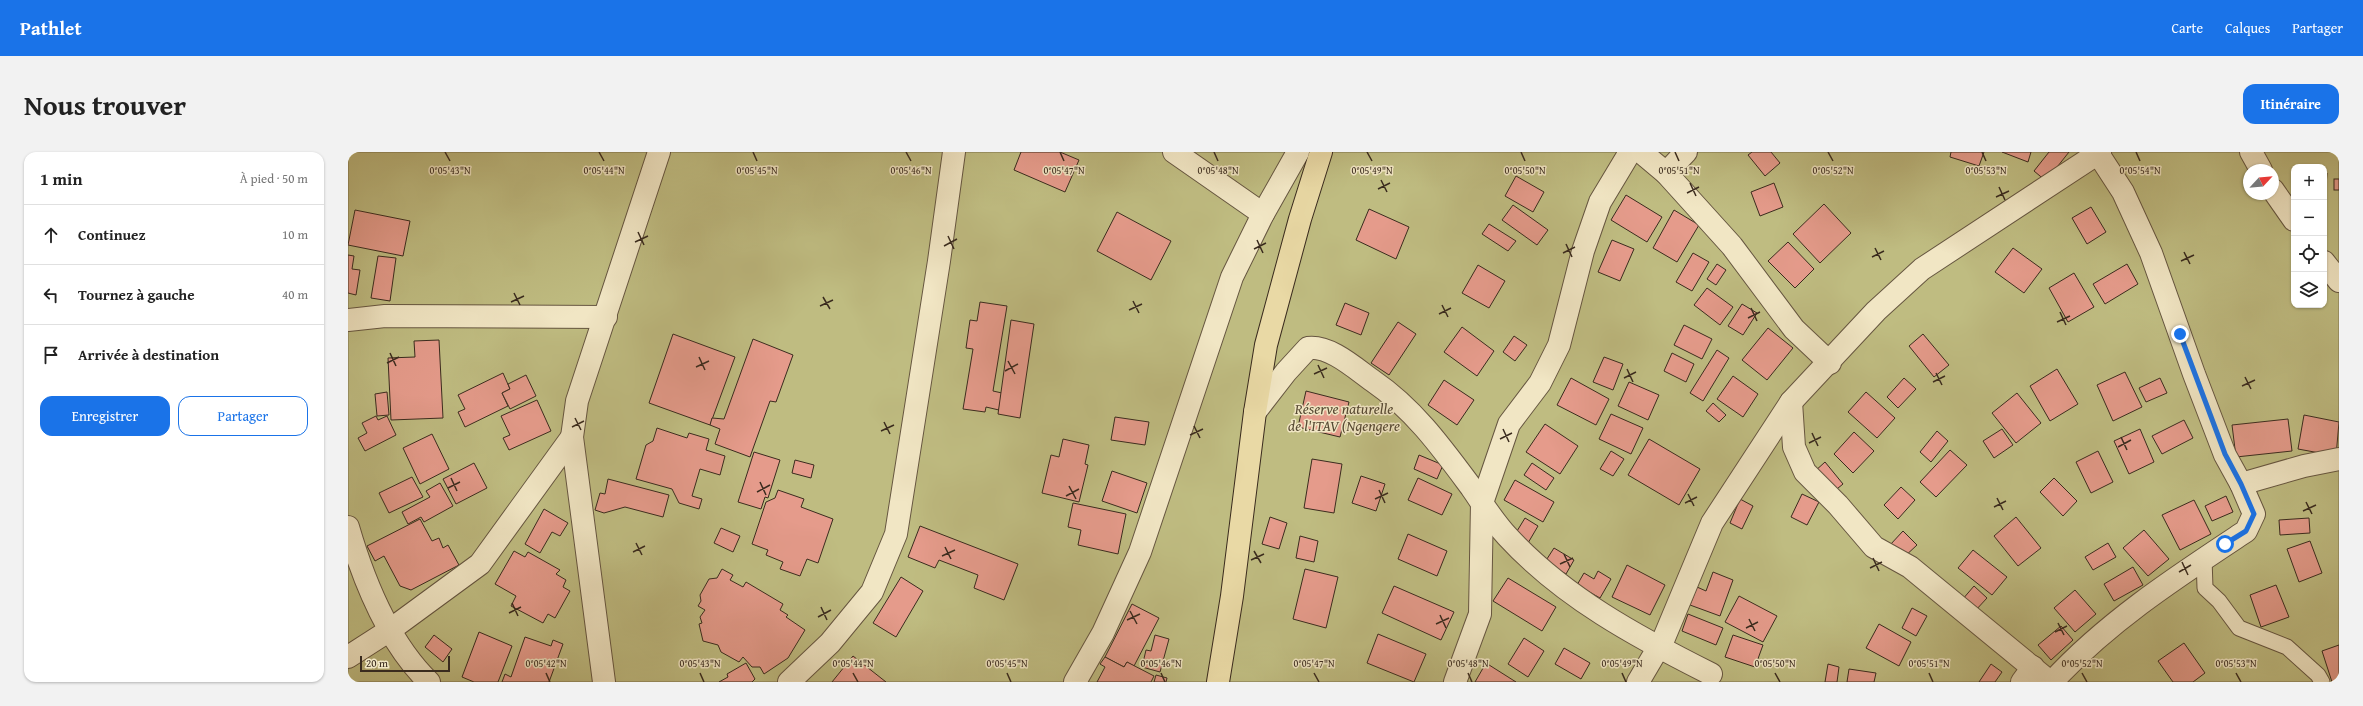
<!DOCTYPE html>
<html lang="fr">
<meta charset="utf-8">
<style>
:root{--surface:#fff;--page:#f2f2f2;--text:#222;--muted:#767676;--line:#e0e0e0;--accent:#1a73e8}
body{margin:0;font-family:"Gentium Book Plus",serif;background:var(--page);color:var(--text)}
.controls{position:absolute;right:12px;top:12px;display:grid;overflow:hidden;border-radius:8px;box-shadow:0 1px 3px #0004}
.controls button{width:36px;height:36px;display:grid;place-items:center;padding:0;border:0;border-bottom:1px solid var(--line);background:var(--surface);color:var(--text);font:20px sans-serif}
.compass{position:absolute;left:1895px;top:12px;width:36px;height:36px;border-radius:50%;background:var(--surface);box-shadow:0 1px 3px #0004;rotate:64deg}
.scale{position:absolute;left:12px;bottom:10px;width:90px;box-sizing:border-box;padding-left:4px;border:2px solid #3a2b1e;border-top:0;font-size:11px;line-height:14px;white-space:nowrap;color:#3a2b1e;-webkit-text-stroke:3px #f1e6c4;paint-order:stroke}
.stop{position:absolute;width:12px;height:12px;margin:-9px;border:3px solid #1a73e8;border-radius:50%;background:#fff}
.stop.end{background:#1a73e8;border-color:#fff;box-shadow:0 1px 4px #0008}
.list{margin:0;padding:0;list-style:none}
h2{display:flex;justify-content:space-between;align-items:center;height:52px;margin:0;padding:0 16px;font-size:17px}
h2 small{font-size:13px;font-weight:400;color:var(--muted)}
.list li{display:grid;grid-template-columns:26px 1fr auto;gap:12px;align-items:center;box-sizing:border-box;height:60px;padding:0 16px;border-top:1px solid var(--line)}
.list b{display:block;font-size:15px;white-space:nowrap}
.list em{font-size:13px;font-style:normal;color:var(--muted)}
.actions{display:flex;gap:8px;padding:12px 16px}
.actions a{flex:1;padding:9px 0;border:1px solid var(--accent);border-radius:12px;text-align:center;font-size:14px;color:var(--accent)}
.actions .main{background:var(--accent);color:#fff}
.icon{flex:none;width:22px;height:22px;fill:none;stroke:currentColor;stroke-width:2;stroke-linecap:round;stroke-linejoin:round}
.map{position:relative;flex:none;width:1991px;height:530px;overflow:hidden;border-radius:12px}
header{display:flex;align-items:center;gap:24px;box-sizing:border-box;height:56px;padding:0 20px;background:var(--accent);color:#fff}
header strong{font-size:19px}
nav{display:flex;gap:22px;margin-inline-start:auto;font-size:14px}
.intro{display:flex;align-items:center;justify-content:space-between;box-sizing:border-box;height:96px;padding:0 24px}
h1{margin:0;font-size:28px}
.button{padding:10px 18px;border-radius:12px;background:var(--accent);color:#fff;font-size:14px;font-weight:700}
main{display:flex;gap:24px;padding:0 24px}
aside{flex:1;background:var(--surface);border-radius:12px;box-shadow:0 1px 3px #0004}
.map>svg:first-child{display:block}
.green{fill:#bfbc81;stroke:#7c7450;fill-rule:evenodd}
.building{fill:#e59b8b;stroke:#3a2b1e}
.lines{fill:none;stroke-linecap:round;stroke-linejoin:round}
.service-casing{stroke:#665640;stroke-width:17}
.minor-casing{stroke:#665640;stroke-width:24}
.trunk-casing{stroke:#3a2b1e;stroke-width:24}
.service{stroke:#f1e6c4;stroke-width:15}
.minor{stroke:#f1e6c4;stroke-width:22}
.trunk{stroke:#e9d9a5;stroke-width:22}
.route{stroke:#1a73e8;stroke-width:5}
.ticks{fill:none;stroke:#3a2b1e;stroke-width:1.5}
.labels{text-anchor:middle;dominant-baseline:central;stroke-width:3;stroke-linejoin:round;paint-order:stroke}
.park-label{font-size:15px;font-style:italic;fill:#554832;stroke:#f1e6c4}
.ticks-label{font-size:10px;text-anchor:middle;fill:#3a2b1e;stroke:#f1e6c4;stroke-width:3;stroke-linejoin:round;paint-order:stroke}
</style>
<header>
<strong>Pathlet</strong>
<nav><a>Carte</a><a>Calques</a><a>Partager</a></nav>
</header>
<div class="intro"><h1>Nous trouver</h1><a class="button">Itinéraire</a></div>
<main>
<aside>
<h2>1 min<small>À pied · 50 m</small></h2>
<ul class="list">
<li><svg class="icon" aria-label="ahead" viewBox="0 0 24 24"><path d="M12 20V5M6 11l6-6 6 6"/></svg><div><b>Continuez</b></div><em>10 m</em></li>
<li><svg class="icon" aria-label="left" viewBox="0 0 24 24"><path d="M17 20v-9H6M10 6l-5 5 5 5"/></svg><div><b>Tournez à gauche</b></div><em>40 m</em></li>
<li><svg class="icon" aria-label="arrive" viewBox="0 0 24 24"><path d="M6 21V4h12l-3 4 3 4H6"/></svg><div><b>Arrivée à destination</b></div></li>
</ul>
<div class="actions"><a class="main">Enregistrer</a><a>Partager</a></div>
</aside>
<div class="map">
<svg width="1991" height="530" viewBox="0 0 1991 530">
<rect width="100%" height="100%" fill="#e9d9a5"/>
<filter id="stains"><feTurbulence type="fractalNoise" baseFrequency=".005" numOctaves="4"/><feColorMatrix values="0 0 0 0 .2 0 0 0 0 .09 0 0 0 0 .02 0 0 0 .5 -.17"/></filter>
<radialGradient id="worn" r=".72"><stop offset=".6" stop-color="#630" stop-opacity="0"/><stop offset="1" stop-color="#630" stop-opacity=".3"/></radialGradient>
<path class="green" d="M0 0H1991V530H0ZM1946 15H1976V153H1946ZM1901 18H1925V42H1901Z"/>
<g class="building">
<polygon points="673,0 712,0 731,8 717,40 666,18"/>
<polygon points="1404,0 1423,0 1432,11 1417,24 1400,3"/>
<polygon points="1603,0 1636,0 1631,14 1602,5"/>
<polygon points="1654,0 1683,0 1680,10"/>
<polygon points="1701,0 1721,0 1698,29 1686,19"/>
<polygon points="1976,20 1979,21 1977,48 1976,48"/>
<polygon points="1168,24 1196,40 1185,60 1157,44"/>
<rect x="1986" y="27" width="5" height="11"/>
<polygon points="1426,31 1435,55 1412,64 1403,40"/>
<polygon points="1278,43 1314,65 1299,90 1263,68"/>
<polygon points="1476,52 1503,81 1472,111 1445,82"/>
<polygon points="1165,53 1200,78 1189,93 1154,68"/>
<polygon points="1743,55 1758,80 1739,92 1724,66"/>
<polygon points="1021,57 1061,75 1048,107 1008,88"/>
<polygon points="7,58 62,69 55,104 0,93"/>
<polygon points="1326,58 1351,73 1329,110 1305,96"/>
<polygon points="769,60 823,89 803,128 749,99"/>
<polygon points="1141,72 1168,89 1160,99 1134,82"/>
<polygon points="1264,88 1286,97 1272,129 1250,120"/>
<polygon points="1440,90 1466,117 1447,136 1420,109"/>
<polygon points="1665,96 1694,117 1676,141 1647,120"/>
<polygon points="1345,101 1361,110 1344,139 1328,130"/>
<polygon points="0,103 6,104 4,117 12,118 8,143 0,141"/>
<polygon points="30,104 48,106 42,149 23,146"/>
<polygon points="1369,112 1378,118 1368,133 1359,127"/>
<polygon points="1779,112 1790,132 1757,152 1745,132"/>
<polygon points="1130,113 1157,129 1141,156 1114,141"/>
<polygon points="1726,121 1746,155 1720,170 1701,136"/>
<polygon points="1359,136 1385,155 1372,173 1346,153"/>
<polygon points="632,150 659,154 645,239 654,241 651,258 638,255 637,260 615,257 625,197 618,196 622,168 629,169"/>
<polygon points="997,151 1021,161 1013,183 988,173"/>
<polygon points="1394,152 1409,161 1395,183 1380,174"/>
<polygon points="663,168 686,172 672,266 650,262"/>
<polygon points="1050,170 1068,182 1041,223 1023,211"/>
<polygon points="1336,173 1364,187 1354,207 1326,193"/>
<polygon points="1114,175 1146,199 1129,224 1096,200"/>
<polygon points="1420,176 1445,196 1419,228 1394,208"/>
<polygon points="325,182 387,205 362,273 301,251"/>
<polygon points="1575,182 1601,213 1586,225 1561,194"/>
<polygon points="1166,184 1179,193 1167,209 1155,200"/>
<polygon points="405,187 445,203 428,250 422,249 402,305 367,292 372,277 362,273 364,266 376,267"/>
<polygon points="91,188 95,266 43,268 40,206 67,205 66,189"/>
<polygon points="1369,198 1381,206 1355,249 1342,241"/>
<polygon points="1324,201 1346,212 1338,230 1316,219"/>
<polygon points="1256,205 1275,212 1265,238 1245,230"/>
<polygon points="1709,217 1730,252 1702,269 1682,234"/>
<polygon points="1777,220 1794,255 1765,269 1749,233"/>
<polygon points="155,221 162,237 154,241 160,254 117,275 110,260 117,257 110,243"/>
<polygon points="178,223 188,244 162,257 154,241 162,237 160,232"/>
<polygon points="1385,224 1410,242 1395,265 1369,247"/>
<polygon points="1223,226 1261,247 1248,273 1209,253"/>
<polygon points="1556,226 1568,237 1550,256 1539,245"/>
<polygon points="1812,226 1819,241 1798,250 1791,236"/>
<polygon points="1096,228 1126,248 1109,273 1080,253"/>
<polygon points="1281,230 1311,243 1300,268 1270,254"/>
<polygon points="958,239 1001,250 992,285 950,275"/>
<polygon points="39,240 41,263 29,264 27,242"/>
<polygon points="1518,240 1547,266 1529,286 1500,260"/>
<polygon points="1669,241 1693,271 1668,291 1644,261"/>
<polygon points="189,248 203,279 161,298 155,286 162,283 153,264"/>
<polygon points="1365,251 1378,263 1371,270 1358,259"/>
<polygon points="1263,262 1295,276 1283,302 1251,287"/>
<polygon points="1956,263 1991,270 1988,304 1950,297"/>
<polygon points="28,264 30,268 39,264 48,283 17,299 10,286 19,281 14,271"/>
<polygon points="767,265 801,270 797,293 763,288"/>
<polygon points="1940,267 1944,299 1888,305 1884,273"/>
<polygon points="1836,268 1845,286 1814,302 1804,284"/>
<polygon points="1197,272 1230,294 1212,322 1178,300"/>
<polygon points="309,276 339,286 341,281 361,287 358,298 377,304 372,323 352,317 344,344 354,347 351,357 331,351 324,337 288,327 298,293 305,289"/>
<polygon points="1654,277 1665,293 1646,306 1635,289"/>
<polygon points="1792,277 1806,310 1781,322 1766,289"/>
<polygon points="1589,279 1600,289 1583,310 1572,300"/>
<polygon points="1506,280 1526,299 1505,321 1486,302"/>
<polygon points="84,282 101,317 72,332 55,296"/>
<polygon points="715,287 741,293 737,312 740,313 731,350 694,341 703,303 711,305"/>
<polygon points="1301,287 1352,317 1331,353 1280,323"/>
<polygon points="1602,298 1619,313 1588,345 1572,330"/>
<polygon points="1263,299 1276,307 1265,324 1252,317"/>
<polygon points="1750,299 1765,330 1743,341 1728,310"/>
<polygon points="406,300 432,308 420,346 417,345 413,357 390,350"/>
<polygon points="1071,303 1095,313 1089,327 1066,317"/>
<polygon points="964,307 994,312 986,361 956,356"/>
<polygon points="447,308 466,313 463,326 444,321"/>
<polygon points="1477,310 1495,332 1484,341 1466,320"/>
<polygon points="126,311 139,336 108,352 95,327"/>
<polygon points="1184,311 1206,326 1198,338 1176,323"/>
<polygon points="764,319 799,331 789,361 754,349"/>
<polygon points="1013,324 1037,332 1028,359 1004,351"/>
<polygon points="64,325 75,345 41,361 31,341"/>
<polygon points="1070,326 1104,342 1094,363 1060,348"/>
<polygon points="1706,326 1729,349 1715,364 1692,340"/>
<polygon points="260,327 321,343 315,365 277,355 256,361 247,358 252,341 257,342"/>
<polygon points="1167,328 1206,350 1195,370 1156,348"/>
<polygon points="92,331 105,354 76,370 73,365 60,372 54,360 82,345 78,339"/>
<polygon points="1553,335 1567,348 1550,367 1536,353"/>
<polygon points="430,338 456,347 453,355 485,367 470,411 459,407 452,424 432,417 435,410 418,403 420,398 404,392 418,350 427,346"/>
<polygon points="1454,342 1471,350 1459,373 1443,365"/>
<polygon points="1878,344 1885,360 1864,369 1857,354"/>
<polygon points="1392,347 1405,354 1394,377 1382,371"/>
<polygon points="1846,348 1863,382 1832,398 1814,363"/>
<polygon points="725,351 778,362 770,402 730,393 733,378 720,375"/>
<polygon points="196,357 220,371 212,384 204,380 192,401 177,392"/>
<polygon points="922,365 939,371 931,397 914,392"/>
<polygon points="1668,365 1693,396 1670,414 1646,384"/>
<polygon points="1177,366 1190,374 1180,391 1166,384"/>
<polygon points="1961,366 1962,381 1932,383 1931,368"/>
<polygon points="72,367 84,389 91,386 95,396 100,393 111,413 63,438 52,434 36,404 27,409 19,394"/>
<polygon points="572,374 670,412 656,448 626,436 630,423 591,408 587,416 560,405"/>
<polygon points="373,376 392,384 385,400 366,391"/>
<polygon points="1796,378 1821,407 1800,424 1775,396"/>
<polygon points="1555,379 1569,393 1555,406 1542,393"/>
<polygon points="1060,382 1099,399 1089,424 1050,407"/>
<polygon points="952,384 970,389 966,410 948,406"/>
<polygon points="1962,389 1974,421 1951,430 1939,397"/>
<polygon points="1760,391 1768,405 1745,418 1737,405"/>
<polygon points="1206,396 1226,408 1218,422 1197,410"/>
<polygon points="1625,398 1659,425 1644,443 1610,416"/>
<polygon points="166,399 177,405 180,400 212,418 208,422 218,428 215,435 222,439 207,466 200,462 195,471 163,454 168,444 147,432"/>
<polygon points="1279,413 1317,433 1302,463 1264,445"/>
<polygon points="1785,415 1795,433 1766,449 1756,432"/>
<polygon points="374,417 385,423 382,428 395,435 398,430 435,452 432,458 440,463 438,465 457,478 440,506 416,522 412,515 404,515 395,505 391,510 373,500 370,493 355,489 351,472 354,471 352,465 357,458 350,454 353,449 352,443 361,427 369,426"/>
<polygon points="957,417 990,425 978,476 945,467"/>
<polygon points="1250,419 1263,427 1252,446 1229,433 1236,421 1246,427"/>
<polygon points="1365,420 1385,428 1372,464 1342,453 1349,435 1358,439"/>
<polygon points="553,425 575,439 548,485 525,471"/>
<polygon points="1160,426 1208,455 1194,479 1145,449"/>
<polygon points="1928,433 1941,465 1913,475 1902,443"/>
<polygon points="1046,434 1106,460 1093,488 1034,461"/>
<polygon points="1626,434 1639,446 1627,459 1614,448"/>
<polygon points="1727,438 1748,462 1727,480 1706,456"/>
<polygon points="1391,444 1429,464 1415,490 1377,470"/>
<polygon points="784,452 811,466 786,514 779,510 776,515 757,505"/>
<polygon points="1564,456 1579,464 1568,484 1554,476"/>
<polygon points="1340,462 1375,476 1368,493 1334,479"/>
<polygon points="1531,472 1563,490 1551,514 1518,496"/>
<polygon points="1713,474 1725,488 1703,508 1690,493"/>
<polygon points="131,480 164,494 150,530 126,530 114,525"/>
<polygon points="1030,482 1078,502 1066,530 1019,511"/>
<polygon points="86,483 104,497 95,510 77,495"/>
<polygon points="807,483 821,487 812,520 794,515 798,498 803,499"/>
<polygon points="1385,483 1415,493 1407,515 1377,505"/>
<polygon points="177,485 203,494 205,488 215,492 201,530 154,530 157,522 163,525"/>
<polygon points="1176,486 1196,499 1180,525 1160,512"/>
<polygon points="1836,491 1857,521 1845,530 1825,530 1810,509"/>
<polygon points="1991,493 1991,530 1984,530 1974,499"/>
<polygon points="1216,496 1242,511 1233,527 1207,512"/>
<polygon points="505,504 538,530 484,530"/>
<polygon points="757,505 776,515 779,510 806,524 803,530 749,530 757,515 752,512"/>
<polygon points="398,511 407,527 404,530 371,530 380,525 379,522"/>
<polygon points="1138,511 1168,530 1127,530"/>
<polygon points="1480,512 1491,515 1489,530 1477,530"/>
<polygon points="1643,512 1654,520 1647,530 1631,530"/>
<polygon points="1501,517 1528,521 1526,530 1499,530"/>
<polygon points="808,523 819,526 818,530 806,530"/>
</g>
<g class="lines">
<defs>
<polyline id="service" points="1856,406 1857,436 1871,449 1891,476 1939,495 1970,523 1974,530"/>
<g id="minor">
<polyline points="826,0 915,62"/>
<polyline points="1293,0 1318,21 1384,94 1446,177 1482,211"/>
<polyline points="1903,0 1913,18"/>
<polyline points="1318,21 1338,0"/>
<polyline points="1925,38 1946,68"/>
<polyline points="1976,110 1991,129"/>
<polyline points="0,168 37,164 258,165"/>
<polyline points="1443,250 1446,295 1457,320 1490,353 1526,395 1562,415 1702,530"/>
<path d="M907 260 938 220 960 196C982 193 1008 217 1025 229 1066 257 1094 296 1123 335 1134 351 1145 369 1159 384 1215 445 1289 485 1363 522"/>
<polyline points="1893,332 1956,314 1991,307"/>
<path d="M0 375C16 430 40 490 81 530"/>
<polyline points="0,505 42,478 132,412 224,285"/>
<polyline points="256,530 224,285 229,249 311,0"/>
<polyline points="441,530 482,491 524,440 548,382 591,109 606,0"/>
<polyline points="727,530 755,481 792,400 884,125 915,62 950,0"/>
<polyline points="1107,530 1132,462 1134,351 1161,272 1192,231 1211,193 1235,99 1252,50 1282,0"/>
<polyline points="1290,530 1316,486 1364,371 1443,250 1528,159 1574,117 1752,0"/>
<polyline points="1674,530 1685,515"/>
<path d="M1704 530C1760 469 1830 424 1898 379L1906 362 1893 332 1877 303 1846 222 1803 101 1775 40 1749 0"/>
</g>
<polyline id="trunk" points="870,530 884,444 907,260 918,193 952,67 973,0"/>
</defs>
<use href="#service" class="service-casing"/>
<use href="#minor" class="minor-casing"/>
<use href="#trunk" class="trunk-casing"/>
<use href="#service" class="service"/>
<use href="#minor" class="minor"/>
<use href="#trunk" class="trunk"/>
</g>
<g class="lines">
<polyline class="route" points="1832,182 1877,302 1893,332 1906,362 1898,379 1877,392"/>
</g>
<path class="ticks" d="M97 0 102 9M251 0 256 9M405 0 409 9M558 0 563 9M712 0 716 9M866 0 870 9M1019 0 1024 9M1173 0 1177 9M1327 0 1331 9M1480 0 1485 9M1634 0 1638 9M1788 0 1792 9M1033 28 1039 40M1342 31 1348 44M1651 35 1657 48M1030 37 1042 31M1339 41 1351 35M1648 45 1661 39M290 80 296 93M600 84 606 97M909 88 915 101M287 90 300 84M1218 92 1224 105M596 94 609 87M1527 96 1533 108M906 97 918 91M1836 100 1842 112M1215 101 1227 95M1524 105 1536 99M1833 109 1846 103M166 141 172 153M475 145 482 157M785 149 791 161M163 150 176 144M1094 153 1100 165M472 154 485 148M1403 156 1409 169M781 158 794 152M1712 160 1718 173M1091 162 1103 156M1400 166 1412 160M1709 170 1722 164M42 201 48 214M351 205 357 218M660 209 667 222M39 211 51 205M970 213 976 226M348 215 361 209M1279 217 1285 230M657 219 670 212M1588 221 1594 233M966 222 979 216M1897 225 1903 237M1276 226 1288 220M1585 230 1597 224M1894 234 1907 228M227 266 233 278M536 270 542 282M846 274 852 286M224 275 236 269M1155 277 1161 290M533 279 546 273M1464 281 1470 294M842 283 855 277M1773 285 1779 298M1152 287 1164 281M1461 291 1473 285M1770 295 1783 288M103 326 109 339M412 330 418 343M721 334 728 347M100 336 112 330M1031 338 1037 351M409 340 422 333M1340 342 1346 354M718 344 731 337M1649 346 1655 358M1027 347 1040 341M1958 350 1964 362M1337 351 1349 345M1646 355 1658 349M1955 359 1968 353M288 391 294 403M597 395 603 407M906 399 913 411M285 400 297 394M1216 402 1222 415M594 404 607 398M1525 406 1531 419M903 408 916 402M1834 410 1840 423M1212 412 1225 406M1522 416 1534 410M1831 420 1843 413M164 451 170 464M473 455 479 468M782 459 789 472M161 461 173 455M1092 463 1098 476M470 465 483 458M1401 467 1407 479M779 468 792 462M1710 471 1716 483M1088 472 1101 466M1398 476 1410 470M1707 480 1719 474M198 521 202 530M352 521 356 530M505 521 510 530M659 521 663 530M813 521 817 530M966 521 971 530M1120 521 1124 530M1274 521 1278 530M1427 521 1432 530M1581 521 1585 530M1734 521 1739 530M1888 521 1893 530"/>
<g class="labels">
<g class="park-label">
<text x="996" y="256">Réserve naturelle<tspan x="996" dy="17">de l'ITAV (Ngengere</tspan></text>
</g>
</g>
<g class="ticks-label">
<text x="1792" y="22">0°05'54"N</text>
<text x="102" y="22">0°05'43"N</text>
<text x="256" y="22">0°05'44"N</text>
<text x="409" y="22">0°05'45"N</text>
<text x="563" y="22">0°05'46"N</text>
<text x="716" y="22">0°05'47"N</text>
<text x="870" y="22">0°05'48"N</text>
<text x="1024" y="22">0°05'49"N</text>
<text x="1177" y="22">0°05'50"N</text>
<text x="1331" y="22">0°05'51"N</text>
<text x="1485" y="22">0°05'52"N</text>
<text x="1638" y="22">0°05'53"N</text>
<text x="198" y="515">0°05'42"N</text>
<text x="352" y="515">0°05'43"N</text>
<text x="505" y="515">0°05'44"N</text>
<text x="659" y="515">0°05'45"N</text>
<text x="813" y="515">0°05'46"N</text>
<text x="966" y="515">0°05'47"N</text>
<text x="1120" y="515">0°05'48"N</text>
<text x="1274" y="515">0°05'49"N</text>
<text x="1427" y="515">0°05'50"N</text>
<text x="1581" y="515">0°05'51"N</text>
<text x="1734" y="515">0°05'52"N</text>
<text x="1888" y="515">0°05'53"N</text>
</g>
<rect width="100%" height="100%" filter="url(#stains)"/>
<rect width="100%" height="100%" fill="url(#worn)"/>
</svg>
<div class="controls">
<button>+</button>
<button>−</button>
<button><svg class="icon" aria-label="locate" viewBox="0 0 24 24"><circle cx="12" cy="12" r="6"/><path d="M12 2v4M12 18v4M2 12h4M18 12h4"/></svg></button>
<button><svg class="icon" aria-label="layers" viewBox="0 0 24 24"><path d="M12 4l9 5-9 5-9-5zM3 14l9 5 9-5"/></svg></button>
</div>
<svg class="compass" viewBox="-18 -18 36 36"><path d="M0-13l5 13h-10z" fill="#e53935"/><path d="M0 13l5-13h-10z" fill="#767676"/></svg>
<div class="scale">20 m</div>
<div class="stop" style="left:1877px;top:392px"></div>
<div class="stop end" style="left:1832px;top:182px"></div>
</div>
</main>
